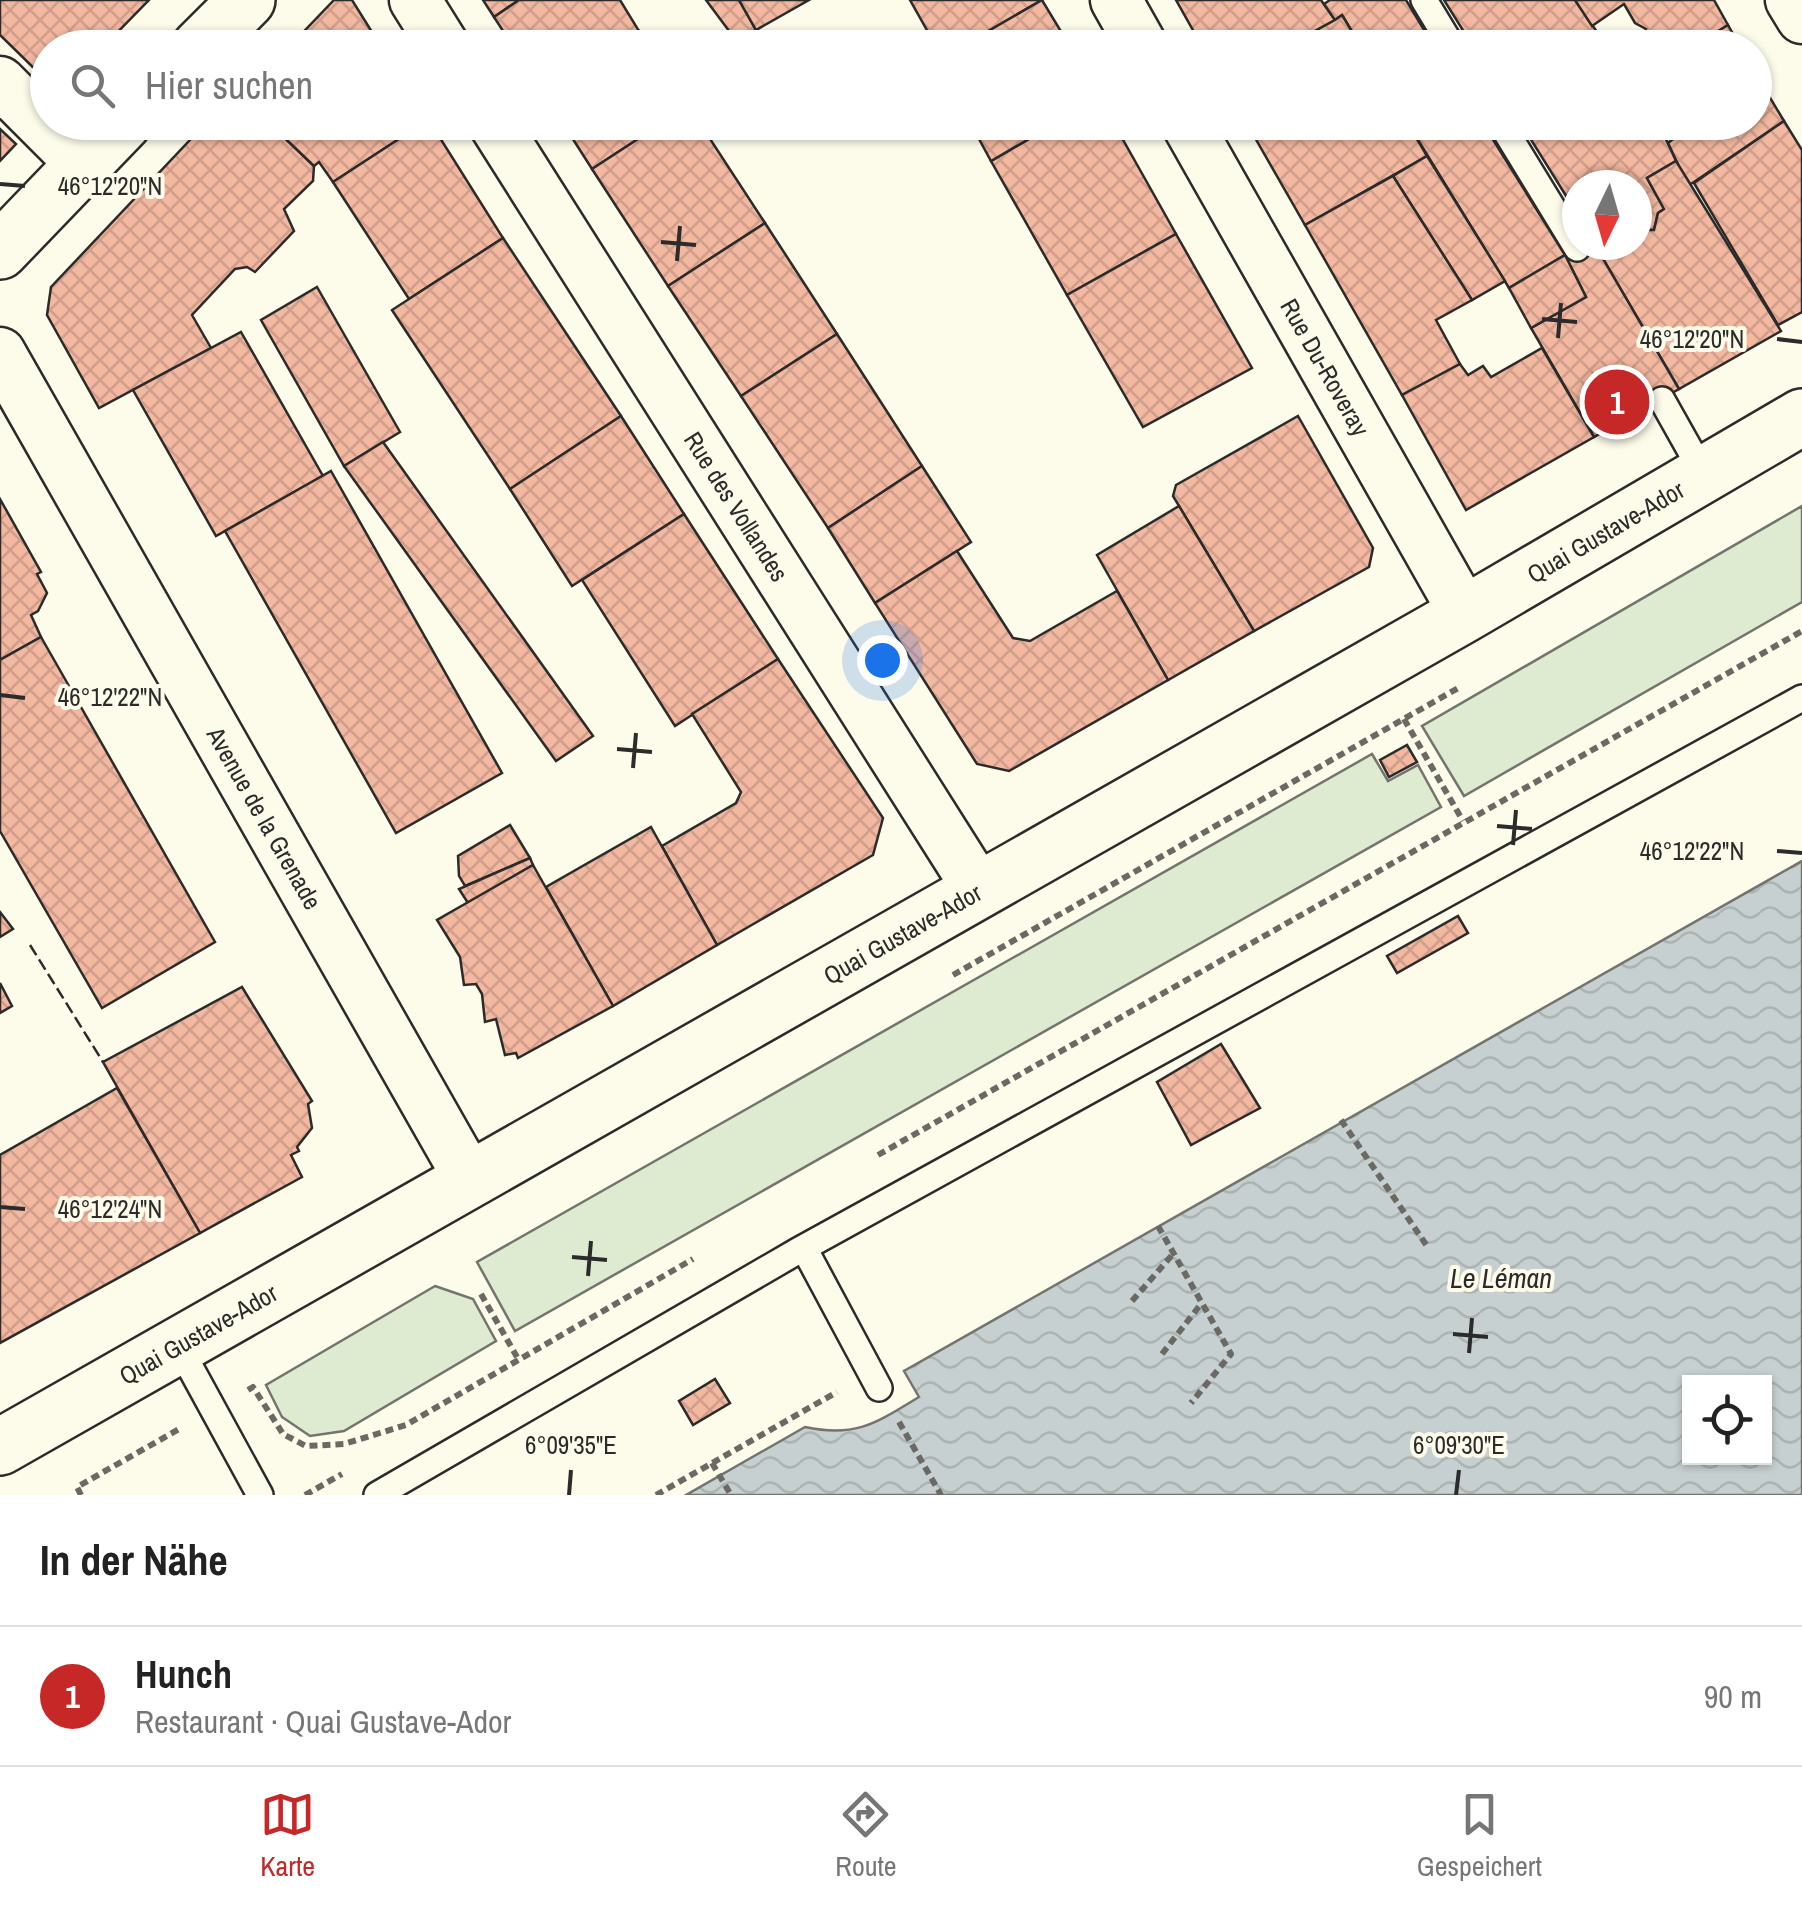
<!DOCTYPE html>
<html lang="de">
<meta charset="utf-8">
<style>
:root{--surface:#fff;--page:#f2f2f2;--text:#222;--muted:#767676;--line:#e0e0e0;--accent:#c62828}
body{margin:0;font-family:"Archivo Narrow",sans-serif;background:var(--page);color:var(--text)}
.controls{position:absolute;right:30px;bottom:30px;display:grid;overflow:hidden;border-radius:0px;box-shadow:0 2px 8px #0004}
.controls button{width:90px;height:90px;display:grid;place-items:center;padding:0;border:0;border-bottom:2px solid var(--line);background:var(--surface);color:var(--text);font:50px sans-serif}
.compass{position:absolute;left:1562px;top:170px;width:90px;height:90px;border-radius:50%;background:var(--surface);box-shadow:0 2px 8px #0004;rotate:185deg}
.you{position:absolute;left:882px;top:660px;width:35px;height:35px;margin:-25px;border:8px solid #fff;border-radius:50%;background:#1a73e8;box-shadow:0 0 0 15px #1a73e833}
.badge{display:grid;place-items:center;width:65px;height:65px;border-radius:50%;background:var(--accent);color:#fff;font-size:32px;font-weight:700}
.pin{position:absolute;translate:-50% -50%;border:5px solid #fff;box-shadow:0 2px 10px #0006}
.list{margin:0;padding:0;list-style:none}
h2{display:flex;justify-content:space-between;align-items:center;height:130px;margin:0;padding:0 40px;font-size:42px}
h2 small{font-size:32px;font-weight:400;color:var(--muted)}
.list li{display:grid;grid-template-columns:65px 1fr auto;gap:30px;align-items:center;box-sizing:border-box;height:140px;padding:0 40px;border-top:2px solid var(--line)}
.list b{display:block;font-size:38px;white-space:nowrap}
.list p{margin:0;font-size:32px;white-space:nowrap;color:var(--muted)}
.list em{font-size:32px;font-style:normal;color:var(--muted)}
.icon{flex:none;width:55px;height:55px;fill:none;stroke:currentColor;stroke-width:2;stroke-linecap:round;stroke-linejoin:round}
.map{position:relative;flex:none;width:1802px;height:1495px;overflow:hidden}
.search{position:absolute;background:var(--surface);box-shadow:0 2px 8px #0004;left:30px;right:30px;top:30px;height:110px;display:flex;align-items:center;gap:25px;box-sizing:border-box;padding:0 35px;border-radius:55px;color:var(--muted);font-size:38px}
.sheet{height:270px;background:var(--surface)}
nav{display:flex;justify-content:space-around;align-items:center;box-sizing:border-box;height:140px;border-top:2px solid var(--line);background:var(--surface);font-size:28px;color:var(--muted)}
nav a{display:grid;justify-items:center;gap:5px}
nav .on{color:var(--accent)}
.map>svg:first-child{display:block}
.green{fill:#deebd1;stroke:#74746e;stroke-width:2.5}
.water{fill:url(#water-waves);stroke:#74746e;stroke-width:2.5;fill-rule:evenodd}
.building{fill:url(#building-cross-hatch);stroke:#2b2b2b;stroke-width:2.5}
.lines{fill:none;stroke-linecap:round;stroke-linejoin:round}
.service-casing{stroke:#2b2b2b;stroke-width:30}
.minor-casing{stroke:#2b2b2b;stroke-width:55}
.tertiary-casing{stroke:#2b2b2b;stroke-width:60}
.primary-casing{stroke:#2b2b2b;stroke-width:60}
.path{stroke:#6a6964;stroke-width:6;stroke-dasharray:8 5;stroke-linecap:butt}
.service{stroke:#fdfbea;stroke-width:25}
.minor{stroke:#fdfbea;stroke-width:50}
.tertiary{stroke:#fdfbea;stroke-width:55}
.primary{stroke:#fdfbea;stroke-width:55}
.fence{stroke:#2b2b2b;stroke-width:2.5;stroke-dasharray:12 5;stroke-linecap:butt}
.ticks{fill:none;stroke:#2b2b2b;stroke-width:4}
.labels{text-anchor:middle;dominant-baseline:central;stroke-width:8;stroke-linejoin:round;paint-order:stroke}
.street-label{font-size:25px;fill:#2b2b2b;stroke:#fdfbea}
.water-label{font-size:28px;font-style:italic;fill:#2b2b2b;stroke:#fdfbea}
.ticks-label{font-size:25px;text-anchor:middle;fill:#2b2b2b;stroke:#fdfbea;stroke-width:8;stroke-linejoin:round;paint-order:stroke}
</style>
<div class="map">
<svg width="1802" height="1495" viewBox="0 0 1802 1495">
<defs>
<pattern id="water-waves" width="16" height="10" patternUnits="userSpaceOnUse" patternTransform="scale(2.5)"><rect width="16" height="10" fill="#c7d0d0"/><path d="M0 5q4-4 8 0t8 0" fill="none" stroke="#abb3b3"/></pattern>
<pattern id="building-cross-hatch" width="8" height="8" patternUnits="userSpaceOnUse" patternTransform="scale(2.5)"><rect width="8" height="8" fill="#f2b8a0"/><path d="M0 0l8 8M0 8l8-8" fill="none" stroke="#d09e8a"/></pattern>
</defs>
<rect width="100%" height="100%" fill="#fdfbea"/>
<g class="green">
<polygon points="1802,506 1802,602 1464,796 1422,726"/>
<polygon points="1372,754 1388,781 1418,765 1441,807 515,1331 477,1262"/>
<polygon points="435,1286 473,1299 496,1341 344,1431 310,1436 282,1417 266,1385"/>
</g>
<path class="water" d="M1802 861V1495H686L805 1427C856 1438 876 1423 919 1397L904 1371ZM1690 1382H1764V1458H1690Z"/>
<g class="building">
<polygon points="0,0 149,0 102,48 48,48 48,82 0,35"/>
<polygon points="334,0 352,0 382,48 288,48"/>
<polygon points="483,0 519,0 494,17"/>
<polygon points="519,0 620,0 639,31 613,48 514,48 494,17"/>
<polygon points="706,0 739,0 756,30 735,39"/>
<polygon points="739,0 809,0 756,30"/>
<polygon points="910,0 1042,0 959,48 937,48"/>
<polygon points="1042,0 1071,48 959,48"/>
<polygon points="1176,0 1321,0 1335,20 1284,48 1203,48"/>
<polygon points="1330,0 1406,0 1435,48 1362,48 1342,15 1335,20 1324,4"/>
<polygon points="1444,0 1575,0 1608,48 1474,48"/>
<polygon points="1575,0 1714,0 1728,25 1691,48 1646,48 1642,41 1646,29 1635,23 1624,4 1592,26"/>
<polygon points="1342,15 1362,48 1284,48 1335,20"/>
<polygon points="1728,25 1741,48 1691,48"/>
<polygon points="639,31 650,48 613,48"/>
<polygon points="1754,71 1784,121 1688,186 1668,143 1695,122 1754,122"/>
<polygon points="1784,121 1802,150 1802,312 1778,325 1694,183"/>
<polygon points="207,122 268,122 314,166 313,181 284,209 294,231 255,272 247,267 235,269 192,315 211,348 99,408 47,315 51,287"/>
<polygon points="268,122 425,122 333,182 319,162 314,166"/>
<polygon points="425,122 430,122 503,238 409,299 333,182"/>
<polygon points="562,122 664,122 592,169"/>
<polygon points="664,122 699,122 765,223 668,286 592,169"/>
<polygon points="1058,122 1113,122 1176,234 1067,295 991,161"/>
<polygon points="1058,122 991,161 973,128 979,122"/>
<polygon points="1246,122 1407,122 1427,156 1305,225"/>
<polygon points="1407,122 1482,122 1565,255 1509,288"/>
<polygon points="1520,122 1658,122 1676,161 1647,178 1664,209 1658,213 1654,230 1637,230 1637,185 1577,185 1573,207"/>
<polygon points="0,129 16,144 0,161"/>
<polygon points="1427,156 1505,281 1472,300 1393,176"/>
<polygon points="1676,161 1781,331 1679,389 1595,245 1637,245 1637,230 1654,230 1658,213 1664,209 1647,178"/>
<polygon points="1393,176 1472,300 1436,320 1460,364 1402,395 1305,225"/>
<polygon points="765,223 837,334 741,396 668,286"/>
<polygon points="1176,234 1252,368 1143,427 1067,295"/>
<polygon points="503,238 621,416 510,489 392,310"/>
<polygon points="1583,245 1595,245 1679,389 1594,437 1531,328 1586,297 1565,255"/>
<polygon points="1565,255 1586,297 1531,328 1509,288"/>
<polygon points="317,287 400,432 344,466 261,320"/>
<polygon points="241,332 323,476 216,536 133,390"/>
<polygon points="837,334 922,466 828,528 741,396"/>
<polygon points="1542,348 1594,437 1466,510 1402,395 1460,364 1468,375 1483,366 1491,377"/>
<polygon points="621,416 684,514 572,586 510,489"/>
<polygon points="1298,416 1373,548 1369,567 1254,631 1173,496 1176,485"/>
<polygon points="383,442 593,736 556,761 344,466"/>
<polygon points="922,466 971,542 875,603 828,528"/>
<polygon points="331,471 502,773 396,833 225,531"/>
<polygon points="0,499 41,572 37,574 47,593 38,611 31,615 41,637 0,660"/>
<polygon points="1179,506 1254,631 1168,680 1097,555"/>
<polygon points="684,514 778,659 675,726 582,580"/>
<polygon points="957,551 1013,638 1030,641 1117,591 1168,680 1009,771 977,764 875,603"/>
<polygon points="41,637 215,942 102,1008 0,831 0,660"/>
<polygon points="778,659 883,818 873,855 717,945 662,846 736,803 741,792 692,714"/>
<polygon points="1407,745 1417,762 1389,777 1380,760"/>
<polygon points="510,825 530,858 465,886 459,876 458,856"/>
<polygon points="651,827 717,945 613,1006 546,887"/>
<polygon points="530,858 533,865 468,903 459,889"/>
<polygon points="533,865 613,1006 518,1058 516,1053 505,1055 496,1019 485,1022 482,994 476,984 464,985 460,957 437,920"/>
<polygon points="0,912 13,929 0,937"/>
<polygon points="1458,916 1468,933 1397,973 1387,956"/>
<polygon points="0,983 12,1006 0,1013"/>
<polygon points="242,987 312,1101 308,1104 312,1128 297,1147 299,1151 291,1155 302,1177 200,1233 103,1062"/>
<polygon points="1221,1044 1260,1108 1191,1145 1157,1082"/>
<polygon points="117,1088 200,1233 0,1343 0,1155"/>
<polygon points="715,1379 730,1403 693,1425 679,1401"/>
</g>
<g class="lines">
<defs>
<g id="service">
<polyline points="1424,0 1453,48"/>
<polyline points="1500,122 1577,248"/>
<polyline points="1662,400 1703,473"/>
<polyline points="804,1248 879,1388"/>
<polyline points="178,1345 260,1495"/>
<polyline points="377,1495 796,1252 1802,698"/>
</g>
<g id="minor">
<polyline points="415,0 445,48"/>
<polyline points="1116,0 1143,48"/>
<polyline points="1791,0 1802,18"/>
<polyline points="0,82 82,164"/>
<path id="s1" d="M493 122 979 890"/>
<path id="s2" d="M1186 122 1465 614"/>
<path id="s3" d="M0 353 469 1178"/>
</g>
<g id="tertiary">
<polyline points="199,48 247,0"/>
<polyline points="0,251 124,122"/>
</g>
<g id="primary">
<path id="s4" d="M0 1447 1465 614 1802 417"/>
</g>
</defs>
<use href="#service" class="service-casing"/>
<use href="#minor" class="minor-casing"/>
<use href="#tertiary" class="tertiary-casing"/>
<use href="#primary" class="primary-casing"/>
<g class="path">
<polyline points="1404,719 1463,821"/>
<polyline points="953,975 1460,687"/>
<polyline points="1341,1120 1427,1246"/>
<polyline points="878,1155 1802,631"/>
<polyline points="1158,1226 1231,1354 1191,1403"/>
<polyline points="481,1294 517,1357"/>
<polyline points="1132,1301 1173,1254"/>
<polyline points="1162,1354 1201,1304"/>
<polyline points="248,1390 253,1387 283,1434 306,1446 344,1444 406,1425 693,1259"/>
<polyline points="899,1422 941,1495"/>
<polyline points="712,1463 731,1495"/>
<polyline points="81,1495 77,1487 181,1428"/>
<polyline points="305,1495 342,1474"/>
<polyline points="656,1495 837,1392"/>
</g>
<use href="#service" class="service"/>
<use href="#minor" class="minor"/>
<use href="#tertiary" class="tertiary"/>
<use href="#primary" class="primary"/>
<polyline class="fence" points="30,945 103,1062"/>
</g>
<path class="ticks" d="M0 184 25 186M661 242 696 245M677 261 680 226M1542 319 1577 322M1558 338 1561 303M1777 339 1802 342M0 695 25 698M617 749 652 752M633 768 636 733M1497 826 1532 829M1513 845 1516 810M1777 851 1802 853M0 1207 25 1209M572 1257 607 1260M588 1276 591 1241M1453 1334 1488 1337M1469 1353 1472 1318M569 1495 571 1470M1456 1495 1459 1470"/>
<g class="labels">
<g class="street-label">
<text stroke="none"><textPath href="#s2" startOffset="282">Rue Du-Roveray</textPath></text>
<text stroke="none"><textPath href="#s1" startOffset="455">Rue des Vollandes</textPath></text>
<text stroke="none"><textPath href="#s4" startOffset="1848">Quai Gustave-Ador</textPath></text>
<text stroke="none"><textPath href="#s3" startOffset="535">Avenue de la Grenade</textPath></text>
<text stroke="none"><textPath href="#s4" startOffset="1038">Quai Gustave-Ador</textPath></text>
<text stroke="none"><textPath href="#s4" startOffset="228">Quai Gustave-Ador</textPath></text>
</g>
<g class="water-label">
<text x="1501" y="1278">Le Léman</text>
</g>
</g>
<g class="ticks-label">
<text x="110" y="195">46°12'20"N</text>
<text x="1692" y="348">46°12'20"N</text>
<text x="110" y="706">46°12'22"N</text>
<text x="1692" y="860">46°12'22"N</text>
<text x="110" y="1218">46°12'24"N</text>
<text x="571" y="1454">6°09'35"E</text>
<text x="1459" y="1454">6°09'30"E</text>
</g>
</svg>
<div class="controls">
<button><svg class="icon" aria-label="locate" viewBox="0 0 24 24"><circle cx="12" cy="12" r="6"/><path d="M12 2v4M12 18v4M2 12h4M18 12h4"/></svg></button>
</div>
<svg class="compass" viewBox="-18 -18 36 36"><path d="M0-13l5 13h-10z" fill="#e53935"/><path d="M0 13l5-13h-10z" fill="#767676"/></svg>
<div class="you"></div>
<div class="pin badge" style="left:1617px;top:402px">1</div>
<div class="search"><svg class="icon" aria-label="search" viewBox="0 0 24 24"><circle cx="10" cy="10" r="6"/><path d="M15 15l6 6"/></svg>Hier suchen</div>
</div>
<section class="sheet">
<h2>In der Nähe<small></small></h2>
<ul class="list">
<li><span class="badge">1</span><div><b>Hunch</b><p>Restaurant · Quai Gustave-Ador</p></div><em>90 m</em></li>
</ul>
</section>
<nav>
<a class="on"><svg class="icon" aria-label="map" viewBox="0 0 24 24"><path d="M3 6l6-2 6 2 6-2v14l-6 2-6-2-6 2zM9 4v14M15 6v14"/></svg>Karte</a>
<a><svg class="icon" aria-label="directions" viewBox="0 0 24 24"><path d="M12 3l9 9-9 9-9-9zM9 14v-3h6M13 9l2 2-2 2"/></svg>Route</a>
<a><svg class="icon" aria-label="saved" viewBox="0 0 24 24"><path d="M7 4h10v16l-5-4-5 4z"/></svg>Gespeichert</a>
</nav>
